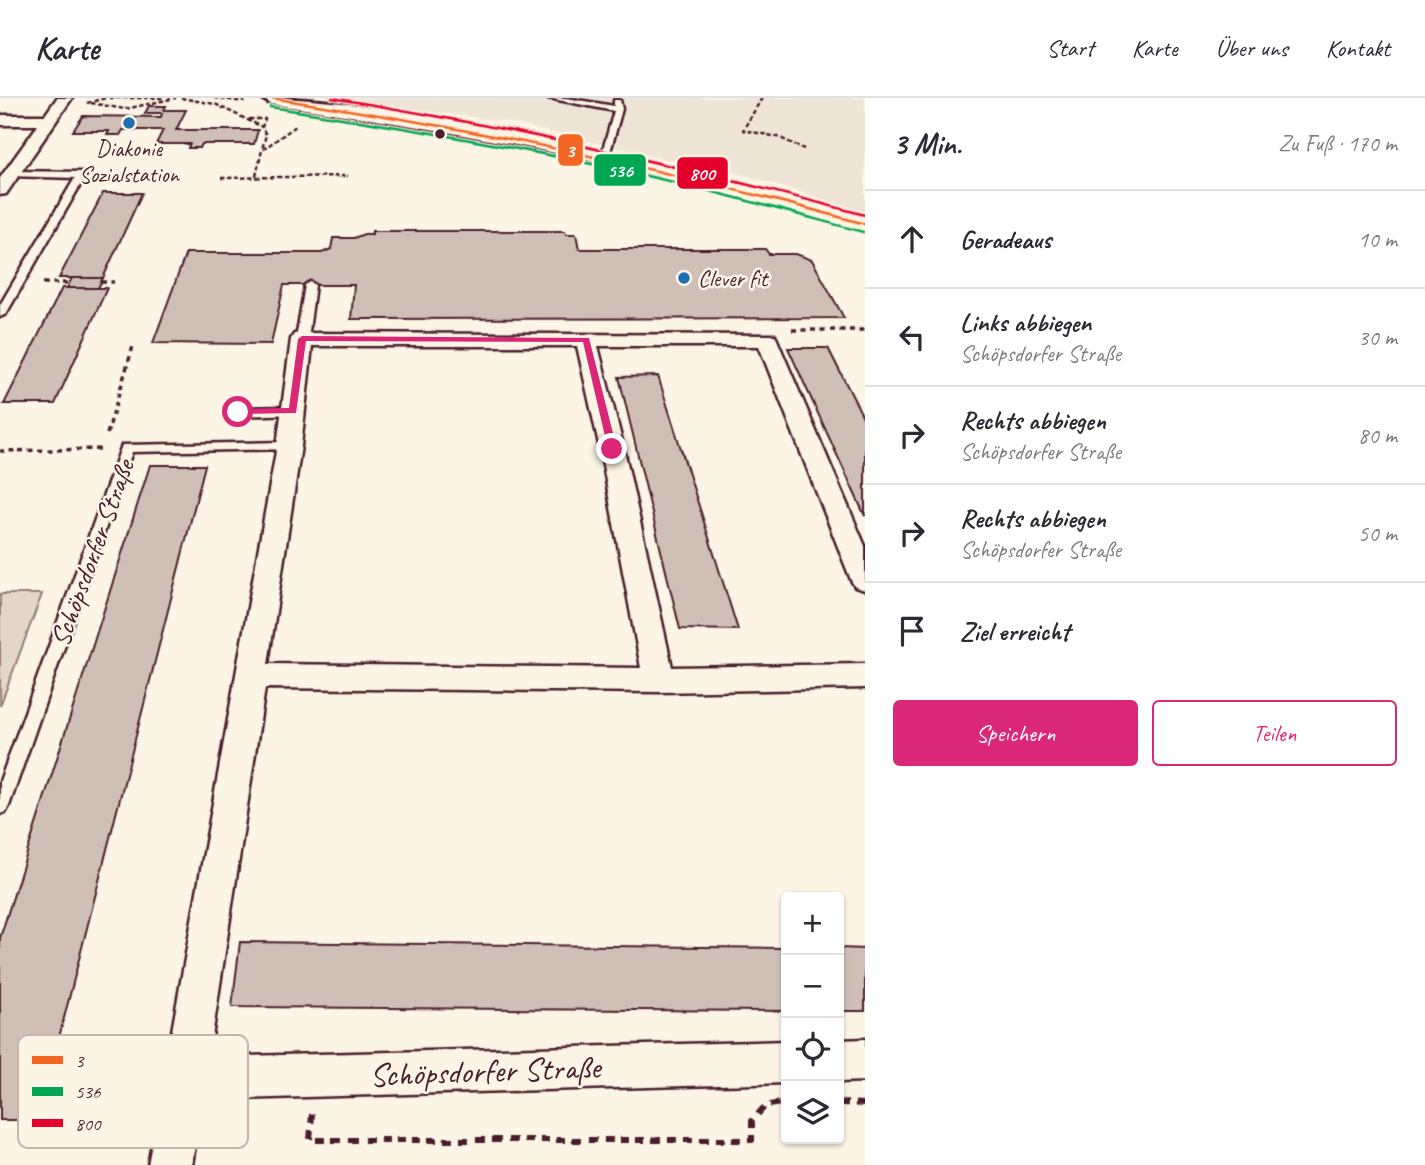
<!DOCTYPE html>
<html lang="de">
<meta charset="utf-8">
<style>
:root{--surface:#fff;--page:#f2f2f3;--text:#2b2b33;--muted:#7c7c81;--line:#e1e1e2;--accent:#db2777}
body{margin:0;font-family:Caveat,sans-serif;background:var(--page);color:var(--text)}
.controls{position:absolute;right:21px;bottom:21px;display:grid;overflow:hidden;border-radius:7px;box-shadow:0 2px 5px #0004}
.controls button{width:63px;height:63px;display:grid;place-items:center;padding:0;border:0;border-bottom:2px solid var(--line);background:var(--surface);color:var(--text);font:35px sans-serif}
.stop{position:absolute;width:21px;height:21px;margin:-16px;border:5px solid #db2777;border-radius:50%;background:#fff}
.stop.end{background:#db2777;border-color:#fff;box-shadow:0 2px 7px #0008}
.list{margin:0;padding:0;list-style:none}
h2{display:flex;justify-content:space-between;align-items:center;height:91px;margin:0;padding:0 28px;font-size:30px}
h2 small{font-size:23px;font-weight:400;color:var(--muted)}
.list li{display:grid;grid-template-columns:46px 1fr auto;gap:21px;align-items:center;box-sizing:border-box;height:98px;padding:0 28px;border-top:2px solid var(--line)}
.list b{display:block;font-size:26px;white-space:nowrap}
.list p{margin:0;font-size:23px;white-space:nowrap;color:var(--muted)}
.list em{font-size:23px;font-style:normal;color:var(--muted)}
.actions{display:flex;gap:14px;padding:21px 28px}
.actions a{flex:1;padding:16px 0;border:2px solid var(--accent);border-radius:7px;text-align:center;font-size:24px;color:var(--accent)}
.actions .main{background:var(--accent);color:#fff}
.icon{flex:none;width:38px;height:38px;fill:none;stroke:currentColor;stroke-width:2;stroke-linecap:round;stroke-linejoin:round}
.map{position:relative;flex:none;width:865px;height:1067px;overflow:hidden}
header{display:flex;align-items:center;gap:42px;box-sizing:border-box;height:98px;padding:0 35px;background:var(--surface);border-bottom:2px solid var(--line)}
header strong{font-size:33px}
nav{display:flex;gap:38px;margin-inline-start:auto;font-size:24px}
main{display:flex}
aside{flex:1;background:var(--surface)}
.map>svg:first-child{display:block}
.built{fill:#eee5d7}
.green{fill:#e2d5ca;stroke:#967a7a;stroke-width:2}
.building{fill:#cfc0b7;stroke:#4a1f2b;stroke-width:2}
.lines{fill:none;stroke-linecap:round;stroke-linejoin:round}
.service-casing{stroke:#4a1f2b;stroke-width:5}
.minor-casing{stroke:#4a1f2b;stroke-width:5}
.tertiary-casing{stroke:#4a1f2b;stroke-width:6}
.path-far2{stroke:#4a1f2b;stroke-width:2.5;stroke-dasharray:4.5 2.5;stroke-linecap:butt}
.path-far1{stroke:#4a1f2b;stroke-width:3.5;stroke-dasharray:5 4.5;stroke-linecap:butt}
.path{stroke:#4a1f2b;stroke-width:6;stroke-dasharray:9 7;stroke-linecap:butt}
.service{fill:#fcf5e5;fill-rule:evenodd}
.minor{fill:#fcf5e5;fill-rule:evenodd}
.tertiary{fill:#fcf5e5;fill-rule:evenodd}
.bus-1-casing{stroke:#fcf5e5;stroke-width:5}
.bus-2-casing{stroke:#fcf5e5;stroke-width:5}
.bus-3-casing{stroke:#fcf5e5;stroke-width:5}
.bus-1{stroke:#f26522;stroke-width:2.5}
.bus-2{stroke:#00a651;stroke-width:2.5}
.bus-3{stroke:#e4002b;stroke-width:2.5}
.route{fill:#db2777}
.poi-dot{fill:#1f6fb2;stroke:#fcf5e5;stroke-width:2.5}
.bus-dot{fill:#4a1f2b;stroke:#fcf5e5;stroke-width:2.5}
.labels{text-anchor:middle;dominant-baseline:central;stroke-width:5;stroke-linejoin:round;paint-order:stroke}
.far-poi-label{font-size:23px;fill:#4a1f2b;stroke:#fcf5e5}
.street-label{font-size:28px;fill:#4a1f2b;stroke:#fcf5e5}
.near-street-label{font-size:33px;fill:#4a1f2b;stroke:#fcf5e5}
.key{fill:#fcf5e5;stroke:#c7b5ad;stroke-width:2}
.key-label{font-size:19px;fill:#4a1f2b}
.line-badge{stroke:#fcf5e5;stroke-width:2.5}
.badge-label{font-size:19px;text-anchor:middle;font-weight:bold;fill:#fff}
</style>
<header>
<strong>Karte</strong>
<nav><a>Start</a><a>Karte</a><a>Über uns</a><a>Kontakt</a></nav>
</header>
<main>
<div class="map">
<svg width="865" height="1067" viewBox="0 0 865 1067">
<rect width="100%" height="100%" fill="#fcf5e5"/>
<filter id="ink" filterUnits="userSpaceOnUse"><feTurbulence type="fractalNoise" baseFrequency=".0143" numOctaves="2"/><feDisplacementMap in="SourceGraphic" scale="14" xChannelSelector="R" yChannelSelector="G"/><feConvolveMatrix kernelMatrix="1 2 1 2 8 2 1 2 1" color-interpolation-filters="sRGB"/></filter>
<g filter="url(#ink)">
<polygon class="built" points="331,0 865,0 865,114 700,64 669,62 507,24"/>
<polygon class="green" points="0,496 42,496 0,608"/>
<g class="building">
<polygon points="149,8 166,8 164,12 186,12 176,32 258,32 254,46 202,46 200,50 188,50 190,46 156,46 163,32 123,32 120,37 107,37 109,33 73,33 83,18 161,19 162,15 145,15"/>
<polygon points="103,95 142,95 103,180 59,180"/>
<polygon points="372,133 565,133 566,136 576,136 579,151 765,151 769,156 796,156 812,162 844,220 351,221 354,187 284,187 271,246 153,245 186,155 322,155 331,151 333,140 354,140 364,136 372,136"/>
<polygon points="72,180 103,180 98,190 67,190"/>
<polygon points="62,190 107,190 55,306 4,306"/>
<polygon points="788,250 828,250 865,323 865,418"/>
<polygon points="658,278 738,532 680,531 619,279"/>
<polygon points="150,367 205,367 38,1022 0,1022 0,840"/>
<polygon points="240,844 786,850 786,913 232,909"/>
<polygon points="839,850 865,851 865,913 839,913"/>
</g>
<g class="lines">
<defs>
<g id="service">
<polygon points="548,0 566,0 614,8 614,2 620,2 622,11 608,61 601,59 614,13"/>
<polygon points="12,73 81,74 86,77 6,216 0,219 0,207 75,80 9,78 9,74"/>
<polygon points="310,184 315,187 308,241 302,244 296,241 305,187"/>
<polygon points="293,309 297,310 297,316 238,318 232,314 238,310"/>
<polygon points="289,344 296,348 294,351 132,354 9,708 6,714 0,716 0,683 122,347"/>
</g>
<g id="minor">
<polygon points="57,0 72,0 6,96 0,97 0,80 38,27 0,27 0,17 45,17"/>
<path d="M302 235 775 237 865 448V492L855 489 851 482 759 248H598L624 351 672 569 865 566V590L659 594 265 590 209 959 786 943V985L202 1002 192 1067H148L277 348 291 241 294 236ZM312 248H577L600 351 641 570 268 566 301 348Z"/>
<polygon points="865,941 865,983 839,984 839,942"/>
</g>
<path id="tertiary" d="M261 0C331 0 398 13 467 25 601 50 733 83 865 119V133C793 115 721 93 649 76 524 46 398 24 271 6Z"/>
</defs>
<use href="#service" class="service-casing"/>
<use href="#minor" class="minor-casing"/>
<use href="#tertiary" class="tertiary-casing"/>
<g class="path-far2">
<polyline points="109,0 165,0"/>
<polyline points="181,0 215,6 262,29"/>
<polyline points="214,0 245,4"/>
<polyline points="762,0 743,32 778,39 804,51"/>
<polyline points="87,5 106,0"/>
<polyline points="91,5 125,11 176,0"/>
<polyline points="249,21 265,21 262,29 266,37 262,51"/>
<polyline points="256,78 262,52 296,28"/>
<polyline points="221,80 348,78"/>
</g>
<g class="path-far1">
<polyline points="101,184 114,184"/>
<polyline points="43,185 69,185"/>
<polyline points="792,232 865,232"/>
<polyline points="107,336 134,245"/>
<polyline points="0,353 102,351"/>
</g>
<g class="path">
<polyline points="839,1005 865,1006"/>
<polyline points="312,1016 310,1042 752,1042 752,1023 765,1008 781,1005"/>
</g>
<use href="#service" class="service"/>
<use href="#minor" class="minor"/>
<use href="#tertiary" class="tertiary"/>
<defs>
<path id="bus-1" d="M271 0C472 29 669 72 865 126"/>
<path id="bus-2" d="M270 9C405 29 540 53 673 84 736 99 800 117 863 134"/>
<path id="bus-3" d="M332 0C512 29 689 70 865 117"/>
</defs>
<use href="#bus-1" class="bus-1-casing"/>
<use href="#bus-2" class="bus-2-casing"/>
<use href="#bus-3" class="bus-3-casing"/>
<use href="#bus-1" class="bus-1"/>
<use href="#bus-2" class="bus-2"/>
<use href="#bus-3" class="bus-3"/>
</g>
</g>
<polygon class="route" points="302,238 589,240 617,351 612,354 608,351 583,244 306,243 296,315 235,316 233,314 238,311 289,310 298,241"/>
<g class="poi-dot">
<circle cx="129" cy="25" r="7"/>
<circle cx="684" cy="180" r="7"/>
</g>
<circle class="bus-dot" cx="440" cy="36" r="6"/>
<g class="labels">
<g class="far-poi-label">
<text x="129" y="50">Diakonie<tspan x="129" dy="26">Sozialstation</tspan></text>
<text x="698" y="180" text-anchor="start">Clever fit</text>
</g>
<g class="street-label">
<text transform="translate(92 455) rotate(-70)">Schöpsdorfer Straße</text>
</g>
<g class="near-street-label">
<text transform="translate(485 973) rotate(-2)">Schöpsdorfer Straße</text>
</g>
</g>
<rect x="18" y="937" width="230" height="113" rx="10" class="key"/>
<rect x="32" y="958" width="31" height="8" fill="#f26522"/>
<rect x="32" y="989" width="31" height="9" fill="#00a651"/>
<rect x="32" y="1021" width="31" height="8" fill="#e4002b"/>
<g class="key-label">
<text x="75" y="969">3</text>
<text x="75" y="1000">536</text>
<text x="75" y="1032">800</text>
</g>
<g class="line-badge">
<rect x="557" y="35" width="27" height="34" rx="7" fill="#f26522"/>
<rect x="593" y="55" width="54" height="34" rx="7" fill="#00a651"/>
<rect x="676" y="58" width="53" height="34" rx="7" fill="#e4002b"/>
</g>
<g class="badge-label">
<text x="570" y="59">3</text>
<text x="620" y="79">536</text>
<text x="702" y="82">800</text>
</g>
</svg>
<div class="controls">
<button>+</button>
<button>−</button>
<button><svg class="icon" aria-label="locate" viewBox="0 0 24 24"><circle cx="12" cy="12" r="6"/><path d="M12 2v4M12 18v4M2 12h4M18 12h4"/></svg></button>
<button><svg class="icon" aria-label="layers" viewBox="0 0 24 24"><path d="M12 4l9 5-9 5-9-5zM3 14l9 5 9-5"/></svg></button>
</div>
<div class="stop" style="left:238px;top:314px"></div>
<div class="stop end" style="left:612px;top:351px"></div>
</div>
<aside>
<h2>3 Min.<small>Zu Fuß · 170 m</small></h2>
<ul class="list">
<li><svg class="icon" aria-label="ahead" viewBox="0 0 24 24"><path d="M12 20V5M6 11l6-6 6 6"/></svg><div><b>Geradeaus</b></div><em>10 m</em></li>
<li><svg class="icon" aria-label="left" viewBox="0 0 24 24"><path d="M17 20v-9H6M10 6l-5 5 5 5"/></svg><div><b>Links abbiegen</b><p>Schöpsdorfer Straße</p></div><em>30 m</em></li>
<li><svg class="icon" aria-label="right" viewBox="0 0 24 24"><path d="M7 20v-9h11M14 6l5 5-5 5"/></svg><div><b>Rechts abbiegen</b><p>Schöpsdorfer Straße</p></div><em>80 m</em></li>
<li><svg class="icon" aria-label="right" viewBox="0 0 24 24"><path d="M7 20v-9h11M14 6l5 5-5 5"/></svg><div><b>Rechts abbiegen</b><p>Schöpsdorfer Straße</p></div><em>50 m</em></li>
<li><svg class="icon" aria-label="arrive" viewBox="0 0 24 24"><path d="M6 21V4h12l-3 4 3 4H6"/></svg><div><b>Ziel erreicht</b></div></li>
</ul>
<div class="actions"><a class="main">Speichern</a><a>Teilen</a></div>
</aside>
</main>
